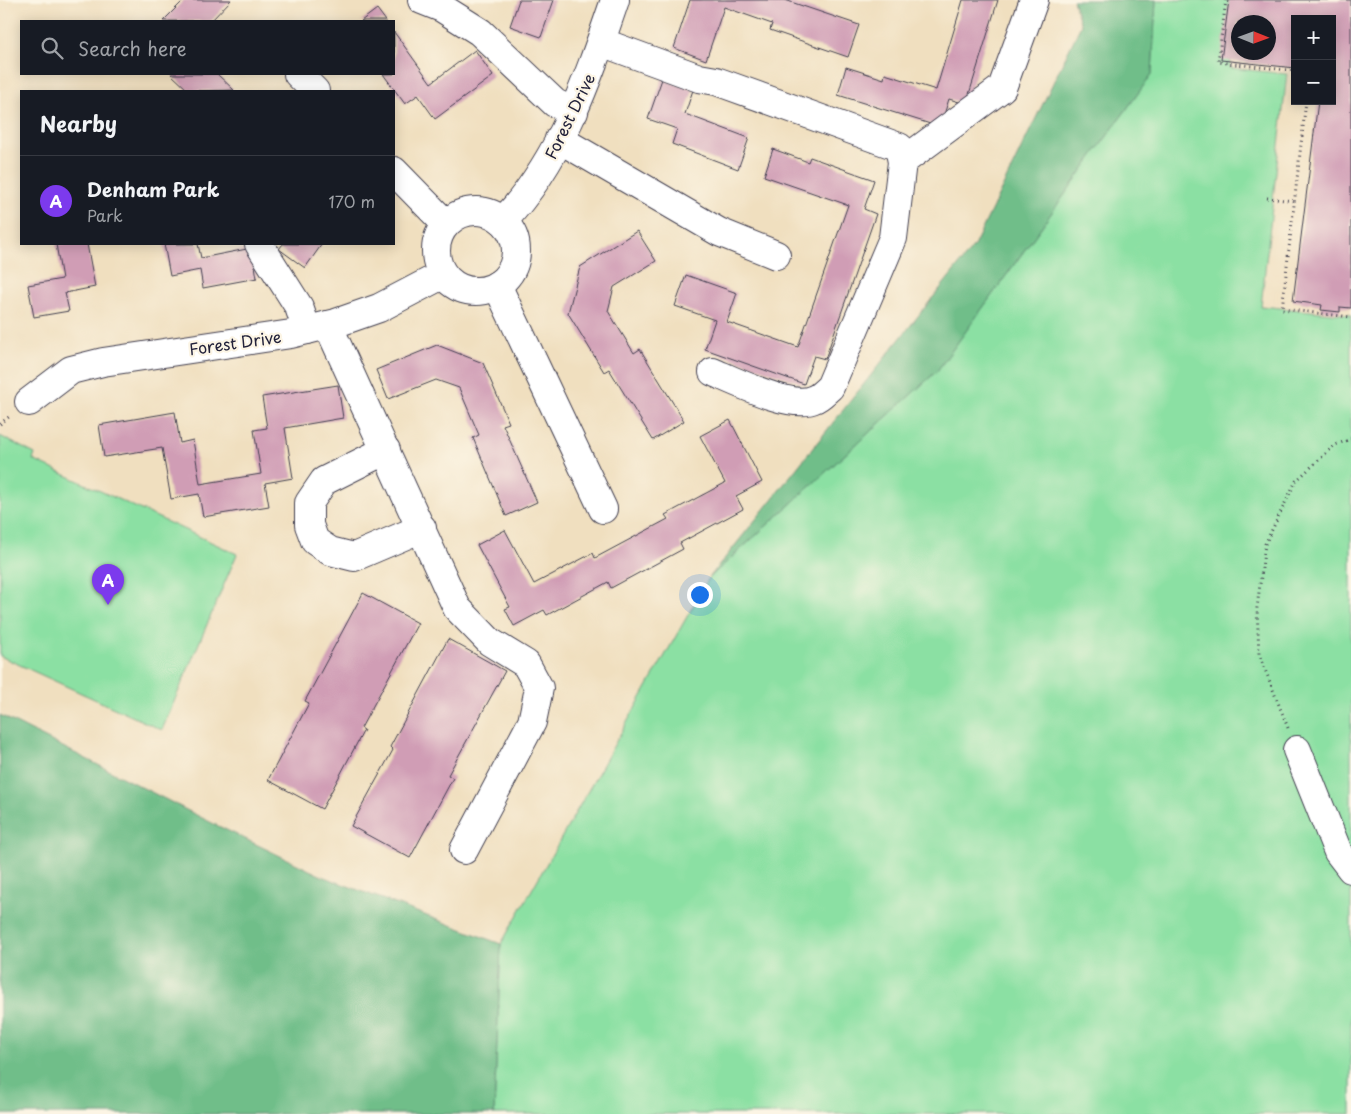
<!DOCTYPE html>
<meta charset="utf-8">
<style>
:root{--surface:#171b24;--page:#242831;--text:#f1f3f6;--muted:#9ea1a6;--line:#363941;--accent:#7c3aed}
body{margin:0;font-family:"Playpen Sans",sans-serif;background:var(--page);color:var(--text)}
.controls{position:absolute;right:15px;top:15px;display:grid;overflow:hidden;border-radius:0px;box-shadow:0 2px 12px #0003}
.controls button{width:45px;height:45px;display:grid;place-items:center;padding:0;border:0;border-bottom:1px solid var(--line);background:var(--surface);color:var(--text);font:25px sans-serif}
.compass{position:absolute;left:1231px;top:15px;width:45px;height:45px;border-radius:50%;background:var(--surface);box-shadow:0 2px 12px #0003;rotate:91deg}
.you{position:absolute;left:699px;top:594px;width:18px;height:18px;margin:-12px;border:4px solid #fff;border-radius:50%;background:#1a73e8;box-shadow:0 0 0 8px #1a73e833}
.badge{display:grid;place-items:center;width:32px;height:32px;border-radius:50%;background:var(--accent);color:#fff;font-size:16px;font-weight:700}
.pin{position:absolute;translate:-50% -41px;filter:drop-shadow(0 1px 2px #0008)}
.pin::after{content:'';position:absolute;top:26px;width:18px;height:15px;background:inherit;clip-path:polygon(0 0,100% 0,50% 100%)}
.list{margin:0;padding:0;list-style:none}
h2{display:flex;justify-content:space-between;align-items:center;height:65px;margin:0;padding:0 20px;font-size:21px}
h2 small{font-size:16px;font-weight:400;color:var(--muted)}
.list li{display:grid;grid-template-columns:32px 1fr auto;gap:15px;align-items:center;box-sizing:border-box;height:90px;padding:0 20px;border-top:1px solid var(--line)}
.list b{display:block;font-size:19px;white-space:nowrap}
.list p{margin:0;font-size:16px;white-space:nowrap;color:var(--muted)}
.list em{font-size:16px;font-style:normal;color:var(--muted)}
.icon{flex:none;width:28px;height:28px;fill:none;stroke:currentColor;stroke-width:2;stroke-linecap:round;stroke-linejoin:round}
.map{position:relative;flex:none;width:1351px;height:1114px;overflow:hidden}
.search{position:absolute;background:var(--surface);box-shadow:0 2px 12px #0003;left:20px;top:20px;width:375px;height:55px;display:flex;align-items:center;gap:12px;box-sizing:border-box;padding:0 18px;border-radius:0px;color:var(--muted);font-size:19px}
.panel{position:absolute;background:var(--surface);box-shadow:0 2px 12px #0003;left:20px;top:90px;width:375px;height:155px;border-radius:0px}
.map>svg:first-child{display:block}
.green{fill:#8be0a3;stroke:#56816f}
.forest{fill:#70be89;stroke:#497062}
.building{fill:#d09db5;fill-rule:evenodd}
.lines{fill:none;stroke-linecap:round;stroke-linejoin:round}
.minor-casing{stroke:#413e4f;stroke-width:30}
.path{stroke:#413e4f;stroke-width:3;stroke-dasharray:1 4;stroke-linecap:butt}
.minor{stroke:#fff;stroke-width:28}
.labels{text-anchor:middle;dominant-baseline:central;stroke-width:4.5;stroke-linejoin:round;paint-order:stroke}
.street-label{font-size:16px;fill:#22223b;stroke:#fcf5e5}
</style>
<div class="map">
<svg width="1351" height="1114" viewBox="0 0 1351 1114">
<rect width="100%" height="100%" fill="#fcf5e5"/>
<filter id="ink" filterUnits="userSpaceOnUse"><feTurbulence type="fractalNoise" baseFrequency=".02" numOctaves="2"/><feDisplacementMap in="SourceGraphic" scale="10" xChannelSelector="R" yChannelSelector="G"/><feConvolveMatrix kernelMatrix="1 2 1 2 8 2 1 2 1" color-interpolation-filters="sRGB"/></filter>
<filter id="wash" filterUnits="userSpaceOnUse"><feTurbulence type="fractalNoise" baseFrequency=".0096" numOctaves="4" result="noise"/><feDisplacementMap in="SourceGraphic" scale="20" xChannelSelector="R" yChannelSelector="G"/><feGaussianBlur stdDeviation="1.12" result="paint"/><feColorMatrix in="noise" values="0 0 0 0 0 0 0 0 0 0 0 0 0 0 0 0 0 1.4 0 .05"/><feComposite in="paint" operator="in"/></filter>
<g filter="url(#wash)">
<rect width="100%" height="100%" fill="#f0dfbf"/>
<g class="green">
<polygon points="1156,0 1234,0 1230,68 1287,74 1261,306 1351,315 1351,1114 494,1114 501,944 709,578 937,371 1152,74"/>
<polygon points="0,436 35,454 33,460 237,554 162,730 0,656"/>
</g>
<g class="forest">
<polygon points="1073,0 1156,0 1152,74 937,371 709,578 974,246 1081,25"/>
<polygon points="0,715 212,823 324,877 501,944 494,1114 0,1114"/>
</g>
<g id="blocks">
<g class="building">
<polygon points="184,0 231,0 211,21 163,21"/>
<polygon points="519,0 554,0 541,37 510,26"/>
<polygon points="690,0 785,0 859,25 848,57 770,30 772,24 724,7 706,60 674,48"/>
<polygon points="963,0 998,0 966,104 949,99 940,127 838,95 846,67 884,79 885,74 936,90"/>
<path d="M1229 0H1351V308L1340 307V312L1321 310 1322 305 1293 301 1318 101H1332V19H1295V68L1221 60ZM1238 22H1268V52H1238Z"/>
<polygon points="377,9 386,21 361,21"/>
<polygon points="394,32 431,83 475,50 493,76 435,119 418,95 405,104 383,74 394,74"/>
<polygon points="171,74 217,74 234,90 189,91"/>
<polygon points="662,79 693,90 685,114 749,138 738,169 672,144 677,129 648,119"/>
<polygon points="773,149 808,162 810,157 874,180 864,209 876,214 825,359 814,356 804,384 705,349 715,320 675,306 686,275 737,293 727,322 798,347 848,205 764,176"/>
<polygon points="637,231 656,261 614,287 608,311 634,353 640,349 684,421 653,440 609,369 604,372 568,313 580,267"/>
<polygon points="56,244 87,244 95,287 65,293 69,311 34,317 28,285 62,279"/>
<polygon points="164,244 198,244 201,258 252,248 257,278 203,288 200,270 170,276"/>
<polygon points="283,244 322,244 305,268 279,249"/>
<polygon points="437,345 483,363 509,423 503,425 537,502 506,516 473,438 479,435 459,388 436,380 388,399 376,370"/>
<polygon points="338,385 343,418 285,428 293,478 265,483 269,506 203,517 199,494 171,499 162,448 104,457 99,425 175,412 180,443 193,440 200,484 261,474 254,430 267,428 262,397"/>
<polygon points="730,420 762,482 736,496 743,509 680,543 683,549 611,588 608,582 547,615 544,610 514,626 505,609 510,607 477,545 505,530 534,584 593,553 595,558 668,519 665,515 725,483 700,436"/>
<polygon points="363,593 418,623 361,728 364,730 322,809 268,780 309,703 305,701"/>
<polygon points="448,639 505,671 448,775 453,778 410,858 351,826 393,750 390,747"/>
</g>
</g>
</g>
<g filter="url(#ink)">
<use href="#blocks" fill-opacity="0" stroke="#413e4f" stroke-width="1"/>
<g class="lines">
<defs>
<g id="minor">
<polyline points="422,0 442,8 480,32 555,103 574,112"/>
<path d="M601 42 699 78 716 81 899 147 902 162 893 238 830 387C825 391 820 397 814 399 793 410 734 381 713 372"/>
<polyline points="298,74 315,91"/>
<polyline points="559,139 719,232 776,255"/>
<polyline points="902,162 1002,88 1034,0"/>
<polyline points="394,171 446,224"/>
<circle cx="476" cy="251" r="40"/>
<path d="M503 221C561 160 588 79 615 0"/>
<polyline points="259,244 299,307 307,330"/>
<polyline points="497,285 603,509"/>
<polyline points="328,325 457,608 490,642 526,664 539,688 532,722 464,850"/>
<polyline points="29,402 71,370 103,362 291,334 336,323 379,308 442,275"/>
<polyline points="386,450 324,481 309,503 309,525 315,541 330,551 354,557 422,528"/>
<polyline points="1297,750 1338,852 1351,869"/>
</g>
</defs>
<use href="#minor" class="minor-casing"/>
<g class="path">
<polyline points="1226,0 1218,62 1295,71"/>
<polyline points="1306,101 1282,309 1351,317"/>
<polyline points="1267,198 1294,201"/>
<polyline points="0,424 10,416"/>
<polyline points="1288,728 1259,654 1257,608 1265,544 1296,481 1335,445 1351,439"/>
</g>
<use href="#minor" class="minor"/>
</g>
</g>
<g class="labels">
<g class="street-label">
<text transform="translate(569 116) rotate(-64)">Forest Drive</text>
<text transform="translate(235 342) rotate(-8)">Forest Drive</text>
</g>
</g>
</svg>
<div class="controls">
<button>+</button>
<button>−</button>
</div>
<svg class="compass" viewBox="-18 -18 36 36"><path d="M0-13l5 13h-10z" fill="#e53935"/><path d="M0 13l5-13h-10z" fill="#9ea1a6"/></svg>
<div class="you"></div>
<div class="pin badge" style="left:108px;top:605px">A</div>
<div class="search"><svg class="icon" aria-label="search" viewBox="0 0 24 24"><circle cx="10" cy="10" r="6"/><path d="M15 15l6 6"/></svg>Search here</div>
<section class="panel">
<h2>Nearby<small></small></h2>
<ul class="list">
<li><span class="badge">A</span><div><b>Denham Park</b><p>Park</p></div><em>170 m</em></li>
</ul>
</section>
</div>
